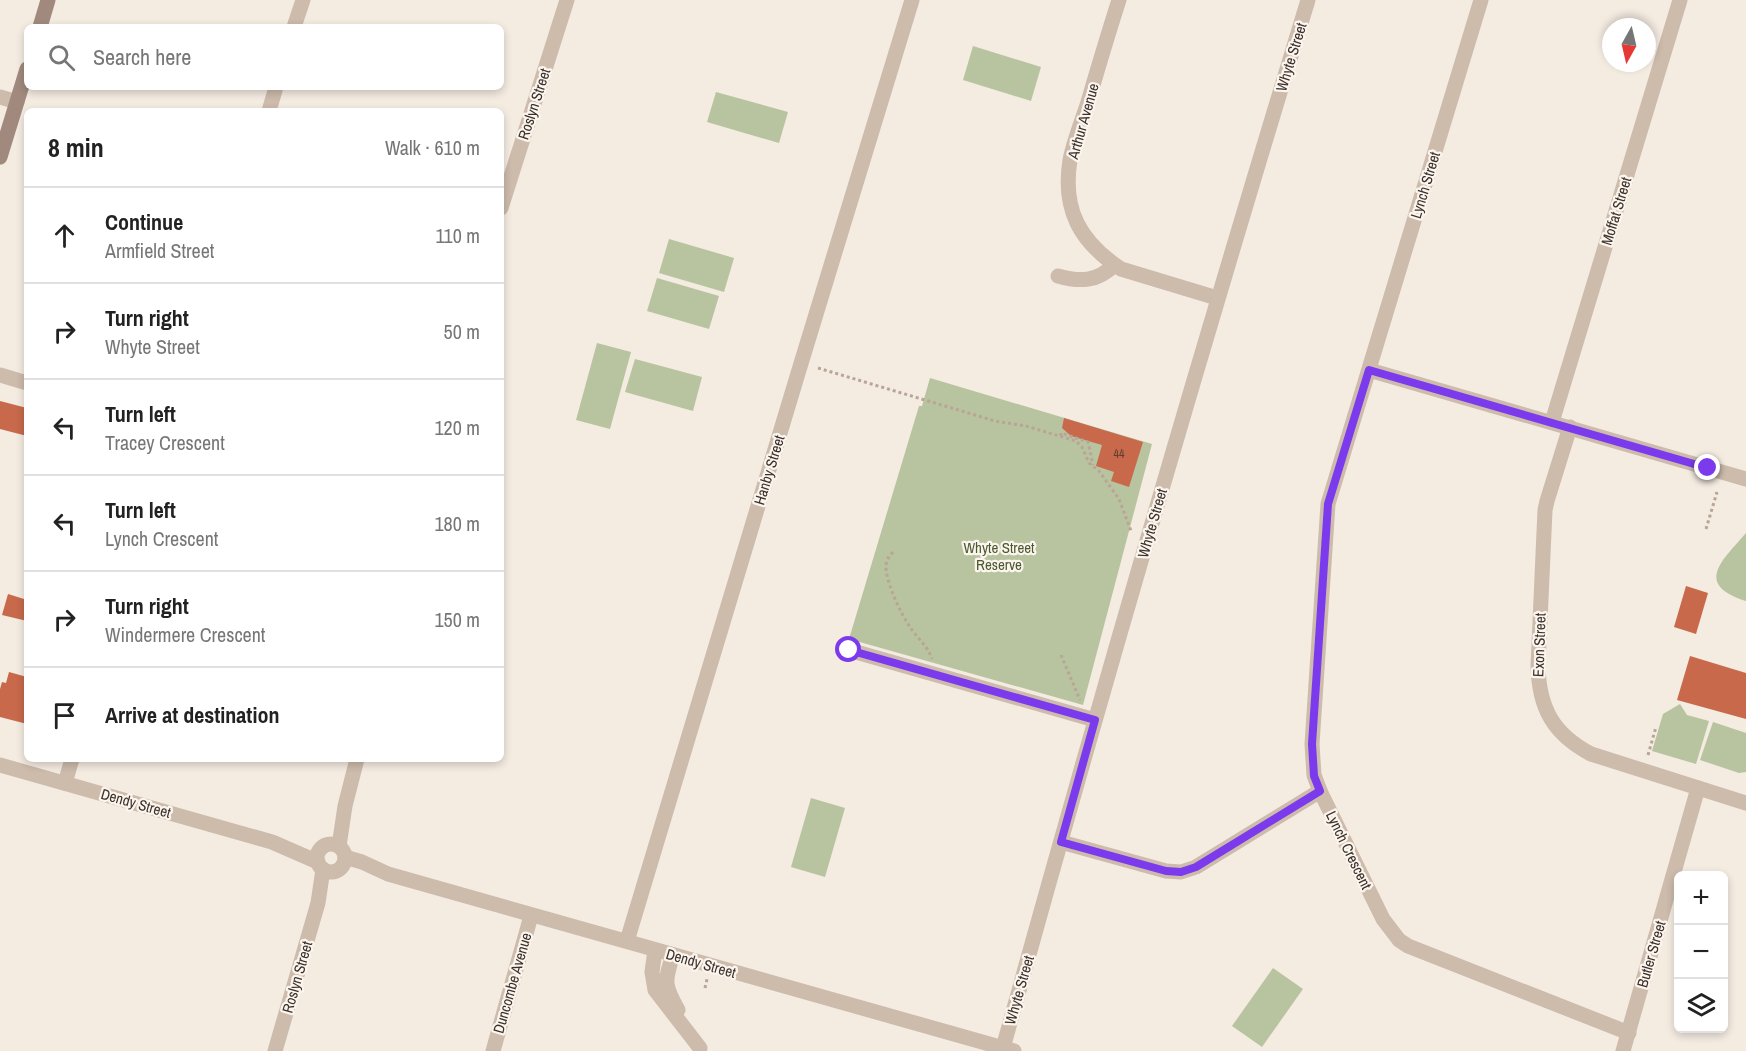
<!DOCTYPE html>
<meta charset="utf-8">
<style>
:root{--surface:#fff;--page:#f6f6f6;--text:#222;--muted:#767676;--line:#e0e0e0}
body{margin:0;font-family:"Archivo Narrow",sans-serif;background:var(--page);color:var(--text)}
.controls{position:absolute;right:18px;bottom:18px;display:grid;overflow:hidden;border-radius:9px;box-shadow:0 3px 9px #0003}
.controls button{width:54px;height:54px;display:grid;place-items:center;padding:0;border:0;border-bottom:2px solid var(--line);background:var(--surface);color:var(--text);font:30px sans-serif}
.compass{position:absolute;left:1602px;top:18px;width:54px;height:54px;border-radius:50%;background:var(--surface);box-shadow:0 3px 9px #0003;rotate:188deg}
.stop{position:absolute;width:18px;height:18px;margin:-14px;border:4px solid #7c3aed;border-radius:50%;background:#fff}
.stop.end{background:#7c3aed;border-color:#fff;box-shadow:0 2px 6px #0008}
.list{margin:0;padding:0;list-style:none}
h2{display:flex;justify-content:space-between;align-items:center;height:78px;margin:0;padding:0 24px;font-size:26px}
h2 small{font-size:20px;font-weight:400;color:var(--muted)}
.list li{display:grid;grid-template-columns:39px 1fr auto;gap:18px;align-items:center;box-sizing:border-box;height:96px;padding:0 24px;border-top:2px solid var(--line)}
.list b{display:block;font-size:22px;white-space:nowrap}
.list p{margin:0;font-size:20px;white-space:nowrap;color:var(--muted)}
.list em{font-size:20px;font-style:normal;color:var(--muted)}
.icon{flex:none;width:33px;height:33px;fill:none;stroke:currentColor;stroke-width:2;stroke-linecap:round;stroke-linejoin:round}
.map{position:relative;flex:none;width:1746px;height:1051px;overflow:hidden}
.search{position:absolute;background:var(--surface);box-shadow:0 3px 9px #0003;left:24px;top:24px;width:480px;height:66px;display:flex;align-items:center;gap:15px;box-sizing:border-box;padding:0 21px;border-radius:9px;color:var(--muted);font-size:22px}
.panel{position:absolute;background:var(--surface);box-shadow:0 3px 9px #0003;left:24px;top:108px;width:480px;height:654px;border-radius:9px}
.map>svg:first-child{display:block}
.green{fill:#b8c4a0}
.building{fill:#c8694b}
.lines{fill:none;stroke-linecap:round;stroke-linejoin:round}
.path{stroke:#b9a596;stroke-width:3;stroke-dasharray:3 3;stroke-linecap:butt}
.minor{stroke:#cdbbac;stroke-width:15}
.tertiary{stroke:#cdbbac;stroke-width:15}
.secondary{stroke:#a18a7d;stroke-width:15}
.route{stroke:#7c3aed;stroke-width:8}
.labels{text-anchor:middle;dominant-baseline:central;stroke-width:4.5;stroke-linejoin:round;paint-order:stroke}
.number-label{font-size:12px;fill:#5e3e33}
.street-label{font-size:15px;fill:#3b302b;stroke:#fbf5ee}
.park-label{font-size:15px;fill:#4a5a2e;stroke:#fbf5ee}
</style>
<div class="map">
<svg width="1746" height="1051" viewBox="0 0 1746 1051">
<rect width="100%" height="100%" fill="#f4ebe1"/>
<g class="green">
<polygon points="973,46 1041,67 1031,101 963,80"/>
<polygon points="716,92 788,112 779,143 707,122"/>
<polygon points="669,239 734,258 724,292 659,273"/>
<polygon points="657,278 719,296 709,329 647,311"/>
<polygon points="597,343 631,352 610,429 576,420"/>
<polygon points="635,359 702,377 693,411 625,392"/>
<polygon points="930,378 1152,444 1083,705 849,639 919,406 922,406"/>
<path d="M1746 533V601C1693 584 1723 560 1746 533Z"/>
<polygon points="1680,704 1687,715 1709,721 1696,764 1652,751 1663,714"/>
<polygon points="1713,722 1746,733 1746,772 1739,773 1700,760"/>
<polygon points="811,798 845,808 825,877 791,867"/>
<polygon points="1273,968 1303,989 1262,1047 1232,1026"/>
</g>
<g class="building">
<polygon points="0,401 27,408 27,436 0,429"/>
<polygon points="1064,418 1143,442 1129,487 1111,481 1114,472 1096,466 1102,445 1071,436 1062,428"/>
<polygon points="1686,586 1708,593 1696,634 1674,627"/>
<polygon points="8,594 24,599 24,602 27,603 27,621 2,615"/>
<polygon points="1690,656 1746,673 1746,719 1677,700"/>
<polygon points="9,672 27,677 27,724 0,717 0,689 2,682 6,683"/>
</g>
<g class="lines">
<g class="path">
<polyline points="818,368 995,421 1026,426 1076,441 1082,447 1089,463 1099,471 1119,499 1131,531"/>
<polyline points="1061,436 1061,433 1088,442 1093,465"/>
<polyline points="1706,529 1717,492"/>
<path d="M893 552C889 556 887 559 886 565 885 581 901 614 910 627 917 638 928 646 932 659"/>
<polyline points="1061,655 1080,700"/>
<polyline points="1648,755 1656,727"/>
<polyline points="705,988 707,979"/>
</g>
<g class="minor">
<path d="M1119 0C1108 34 1098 68 1088 102 1082 121 1074 140 1070 160 1062 210 1080 242 1121 269L1217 298"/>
<polyline points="1481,0 1328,504 1312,744 1314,775 1320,791 1383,919 1399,940 1408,946 1629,1033"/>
<polyline points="294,27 303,0"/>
<polyline points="0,97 17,102"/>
<polyline points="269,111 276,87"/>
<polyline points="501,208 567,0"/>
<path d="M1058 276C1079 282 1098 282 1114 265"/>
<polyline points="1369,370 1746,479"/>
<polyline points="0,375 27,383"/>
<polyline points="1552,422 1680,0"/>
<path d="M1570 427 1547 501 1545 510 1538 666C1539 708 1553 734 1591 754L1746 803"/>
<polyline points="849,650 1095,720"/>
<polyline points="65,783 72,759"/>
<polyline points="1061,842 1166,871 1181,872 1196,867 1320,791"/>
<polyline points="339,846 345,806 357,759"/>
<polyline points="627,941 799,370 912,0"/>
<polyline points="655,950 652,972 655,990 700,1048"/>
<path d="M673 955C664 982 664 985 678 1010"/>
<path d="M1003 1048C1100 697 1202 348 1308 0"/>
<polyline points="275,1051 318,903 323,869"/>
<polyline points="493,1051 531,916"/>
<polyline points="1623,1051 1698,788"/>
</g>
<g class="tertiary">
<polyline points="0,765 272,842 318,862"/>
<circle cx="331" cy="858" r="14"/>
<polyline points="345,857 362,862 388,874 1014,1051"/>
</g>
<g class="secondary">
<polyline points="40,27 48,0"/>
<polyline points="0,157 27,69"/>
</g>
</g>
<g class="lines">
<polyline class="route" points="849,650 1095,720 1061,842 1166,871 1181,872 1196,867 1320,791 1314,776 1312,744 1328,504 1369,370 1708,468"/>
</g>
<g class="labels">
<g class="number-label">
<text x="1119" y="454">44</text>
</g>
<g class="street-label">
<text transform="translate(1291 57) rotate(-73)">Whyte Street</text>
<text transform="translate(534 104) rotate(-72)">Roslyn Street</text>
<text transform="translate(1083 121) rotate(-74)">Arthur Avenue</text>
<text transform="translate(1425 185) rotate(-73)">Lynch Street</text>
<text transform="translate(1616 211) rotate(-73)">Moffat Street</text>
<text transform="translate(769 470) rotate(-73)">Hanby Street</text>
<text transform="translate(1152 523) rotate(-74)">Whyte Street</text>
<text transform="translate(1539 645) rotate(-88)">Exon Street</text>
<text transform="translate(136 803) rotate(16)">Dendy Street</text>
<text transform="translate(1349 850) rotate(64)">Lynch Crescent</text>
<text transform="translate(1651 954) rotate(-74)">Butler Street</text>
<text transform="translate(701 963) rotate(16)">Dendy Street</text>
<text transform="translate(297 977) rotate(-74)">Roslyn Street</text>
<text transform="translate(512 983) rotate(-74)">Duncombe Avenue</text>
<text transform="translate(1019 990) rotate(-74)">Whyte Street</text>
</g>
<g class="park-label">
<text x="999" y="547">Whyte Street<tspan x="999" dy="17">Reserve</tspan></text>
</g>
</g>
</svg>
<div class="controls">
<button>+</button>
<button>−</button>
<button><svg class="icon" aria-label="layers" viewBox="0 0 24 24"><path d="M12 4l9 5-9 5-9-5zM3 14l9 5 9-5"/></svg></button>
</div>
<svg class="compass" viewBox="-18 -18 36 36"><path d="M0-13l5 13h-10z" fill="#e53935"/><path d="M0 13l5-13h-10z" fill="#767676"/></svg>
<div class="stop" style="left:849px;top:650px"></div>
<div class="stop end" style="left:1708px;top:468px"></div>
<div class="search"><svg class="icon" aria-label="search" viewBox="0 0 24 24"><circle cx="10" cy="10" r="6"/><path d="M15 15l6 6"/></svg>Search here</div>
<section class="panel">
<h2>8 min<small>Walk · 610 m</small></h2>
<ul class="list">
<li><svg class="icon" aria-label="ahead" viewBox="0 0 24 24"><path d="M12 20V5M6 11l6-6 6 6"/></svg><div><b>Continue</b><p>Armfield Street</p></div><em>110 m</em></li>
<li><svg class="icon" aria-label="right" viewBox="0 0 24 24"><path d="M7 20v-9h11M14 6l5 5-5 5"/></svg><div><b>Turn right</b><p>Whyte Street</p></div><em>50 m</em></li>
<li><svg class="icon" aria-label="left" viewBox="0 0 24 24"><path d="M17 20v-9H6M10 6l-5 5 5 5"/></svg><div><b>Turn left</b><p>Tracey Crescent</p></div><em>120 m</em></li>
<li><svg class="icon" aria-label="left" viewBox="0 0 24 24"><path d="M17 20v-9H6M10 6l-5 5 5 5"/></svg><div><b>Turn left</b><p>Lynch Crescent</p></div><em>180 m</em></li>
<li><svg class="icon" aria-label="right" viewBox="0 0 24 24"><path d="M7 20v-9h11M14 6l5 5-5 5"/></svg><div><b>Turn right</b><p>Windermere Crescent</p></div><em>150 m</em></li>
<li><svg class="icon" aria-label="arrive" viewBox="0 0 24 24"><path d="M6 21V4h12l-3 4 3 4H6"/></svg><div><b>Arrive at destination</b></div></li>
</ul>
</section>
</div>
